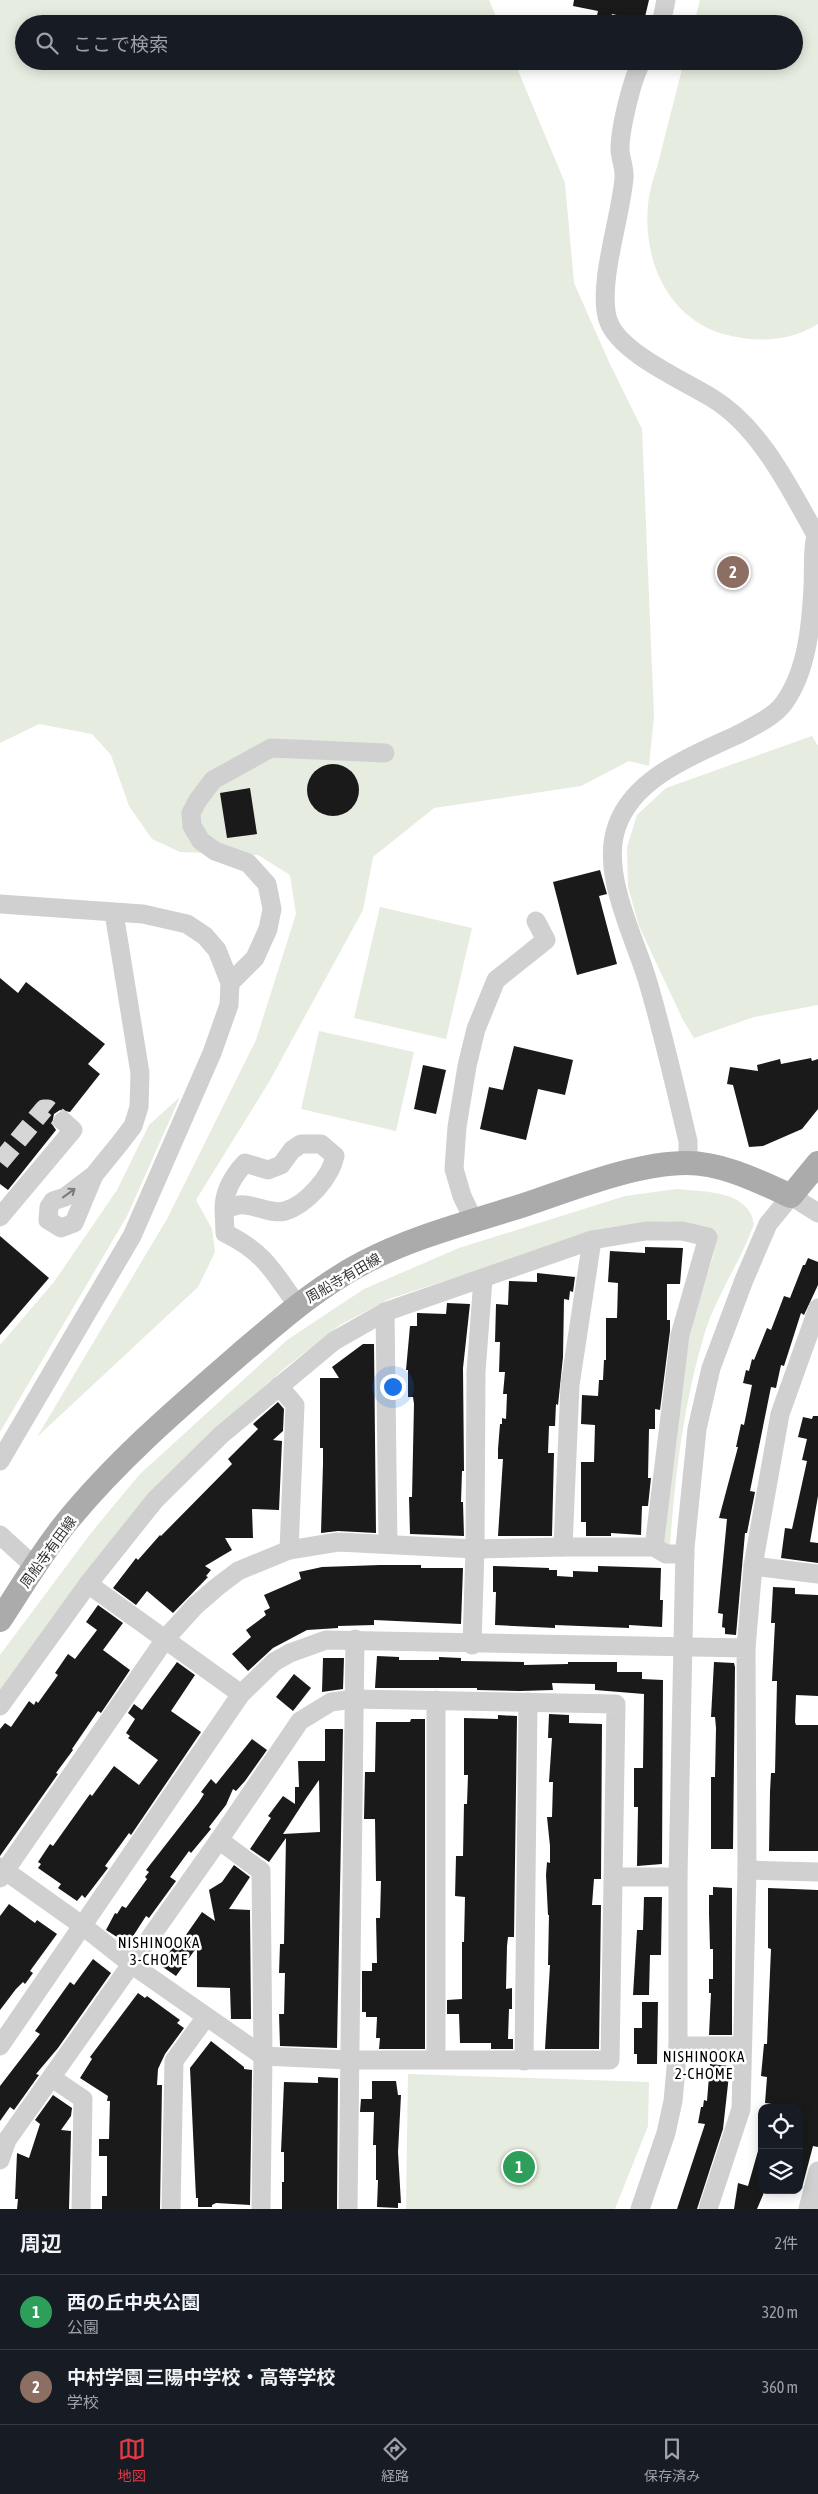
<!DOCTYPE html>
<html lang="ja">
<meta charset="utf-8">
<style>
:root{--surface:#171b24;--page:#20242c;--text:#f1f3f6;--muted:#9ea1a6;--line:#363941;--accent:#e63946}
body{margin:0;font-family:"Asap Condensed","Noto Sans JP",sans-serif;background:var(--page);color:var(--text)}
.controls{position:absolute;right:15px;bottom:15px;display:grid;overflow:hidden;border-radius:10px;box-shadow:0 2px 12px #0003}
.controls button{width:45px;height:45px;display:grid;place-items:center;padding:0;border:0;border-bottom:1px solid var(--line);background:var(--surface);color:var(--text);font:25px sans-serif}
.you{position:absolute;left:392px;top:1386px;width:18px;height:18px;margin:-12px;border:4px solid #fff;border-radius:50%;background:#1a73e8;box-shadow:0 0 0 8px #1a73e833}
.badge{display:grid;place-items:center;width:32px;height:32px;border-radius:50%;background:var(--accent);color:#fff;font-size:16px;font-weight:700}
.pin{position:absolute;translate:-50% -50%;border:2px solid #fff;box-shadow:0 1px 5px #0006}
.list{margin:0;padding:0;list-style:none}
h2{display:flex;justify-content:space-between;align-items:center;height:65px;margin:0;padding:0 20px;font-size:21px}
h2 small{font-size:16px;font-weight:400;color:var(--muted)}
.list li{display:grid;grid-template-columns:32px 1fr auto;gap:15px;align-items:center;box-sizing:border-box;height:75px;padding:0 20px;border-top:1px solid var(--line)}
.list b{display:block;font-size:19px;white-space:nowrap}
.list p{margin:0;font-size:16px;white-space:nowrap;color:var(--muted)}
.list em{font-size:16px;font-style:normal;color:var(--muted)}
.icon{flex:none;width:28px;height:28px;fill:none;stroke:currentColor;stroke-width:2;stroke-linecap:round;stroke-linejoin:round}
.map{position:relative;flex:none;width:818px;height:2209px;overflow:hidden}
.search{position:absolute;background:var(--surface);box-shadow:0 2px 12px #0003;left:15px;right:15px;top:15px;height:55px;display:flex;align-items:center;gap:12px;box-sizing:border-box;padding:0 18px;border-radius:28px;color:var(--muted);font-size:19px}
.sheet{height:215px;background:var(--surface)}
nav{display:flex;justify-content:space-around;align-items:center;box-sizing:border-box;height:70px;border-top:1px solid var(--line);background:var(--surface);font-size:14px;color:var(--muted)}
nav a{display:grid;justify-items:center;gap:2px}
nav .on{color:var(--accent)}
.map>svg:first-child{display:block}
.green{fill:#e6ecdf}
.building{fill:#1a1a1a;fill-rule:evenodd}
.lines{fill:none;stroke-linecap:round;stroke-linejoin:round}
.minor-tunnel{stroke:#d6d6d6;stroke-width:19;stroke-dasharray:19 9;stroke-linecap:butt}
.minor{stroke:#d0d0d0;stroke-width:19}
.major{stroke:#ababab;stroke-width:24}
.oneway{stroke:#7a7a7a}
.labels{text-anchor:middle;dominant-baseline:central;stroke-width:5;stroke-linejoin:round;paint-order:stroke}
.street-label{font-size:14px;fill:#333;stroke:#fff}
.neighbourhood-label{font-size:15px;letter-spacing:1px;fill:#000;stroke:#fff}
</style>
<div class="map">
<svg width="818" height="2209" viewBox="0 0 818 2209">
<rect width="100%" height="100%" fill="#fff"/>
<g class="green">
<polygon points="0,0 489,0 499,24 24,24 24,61 514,61 565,183 574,283 609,362 642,429 654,716 649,766 629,761 581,786 434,808 373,857 363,910 269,1082 196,1200 212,1229 215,1252 198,1287 37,1437 167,1219 256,1040 296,914 290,875 258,855 180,852 152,839 129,806 111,755 92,734 39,724 0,743"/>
<path d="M700 0H818V324C789 342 755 343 723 334 667 317 643 260 648 205 649 190 655 175 659 160 667 127 676 94 684 61H794V24H694Z"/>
<polygon points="812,736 818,746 818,1005 754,1017 694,1038 683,1020 639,926 628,887 627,847 637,815 666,788"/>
<polygon points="380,907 472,928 446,1039 354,1018"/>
<polygon points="319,1031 414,1052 396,1131 301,1109"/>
<polygon points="180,1097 127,1216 0,1432 0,1345 54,1282 117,1190 149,1125"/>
<path d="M677 1189C704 1192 749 1190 754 1224 741 1261 717 1294 705 1332 684 1401 675 1474 670 1546H664L662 1539 690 1332 713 1256 717 1232 709 1228 667 1221 611 1227 389 1299 340 1325 286 1367 203 1442 0 1693V1655L91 1533 139 1475 287 1340 364 1289 459 1248 625 1196Z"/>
<polygon points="408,2074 649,2082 648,2126 615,2209 406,2209"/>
</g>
<g class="building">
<polygon points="574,0 649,0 644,21 612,14 609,24 595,24 598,11 573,6"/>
<circle cx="333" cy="790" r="26"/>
<polygon points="250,788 257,834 227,838 220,793"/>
<polygon points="600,870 607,894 599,896 617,964 577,975 553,882"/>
<polygon points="0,978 18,993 26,982 105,1044 88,1064 100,1074 70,1112 60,1110 54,1114 52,1124 56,1130 8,1190 0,1184"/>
<polygon points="514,1046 573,1060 565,1095 538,1089 526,1140 480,1129 489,1087 503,1090"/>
<polygon points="811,1058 812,1061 818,1059 818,1109 802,1129 763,1146 749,1147 733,1085 727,1084 730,1067 758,1071 757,1065 780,1059 781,1064"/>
<polygon points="423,1065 446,1070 436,1114 414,1109"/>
<polygon points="0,1236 49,1278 0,1335"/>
<polygon points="645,1247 683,1248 680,1284 667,1284 667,1320 670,1320 670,1331 660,1410 655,1409 655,1429 649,1429 648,1478 651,1478 648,1506 642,1506 641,1535 611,1533 611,1536 586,1536 586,1522 581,1522 581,1462 594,1462 595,1425 581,1424 582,1395 598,1396 599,1380 603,1380 604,1360 606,1360 606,1318 617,1318 618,1283 608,1282 610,1251 645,1253"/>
<polygon points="808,1258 818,1262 818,1285 804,1315 801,1313 784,1366 781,1365 776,1388 771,1387 750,1491 755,1492 747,1533 745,1533 736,1635 725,1634 725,1628 722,1627 723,1614 718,1613 727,1519 719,1518 738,1447 736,1447 741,1424 744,1425 752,1385 743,1383 746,1370 749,1371 752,1359 754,1360 767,1328 771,1330 784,1296 790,1298 803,1265 805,1265"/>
<polygon points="537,1273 575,1277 573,1292 570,1291 569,1300 564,1299 563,1357 558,1405 556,1404 555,1426 549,1426 548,1453 554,1453 552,1536 498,1536 503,1459 498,1459 498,1449 500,1424 502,1424 502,1418 506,1419 507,1394 503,1394 505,1372 499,1372 500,1342 495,1342 496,1304 508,1305 509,1281 537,1282"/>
<polygon points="447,1303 470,1304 463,1368 464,1471 462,1471 461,1502 463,1502 464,1536 410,1534 409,1497 412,1497 414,1404 413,1397 408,1397 408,1370 406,1370 410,1326 417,1326 417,1313 446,1314"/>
<polygon points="363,1344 374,1344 376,1533 338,1531 321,1533 323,1464 323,1448 320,1448 320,1378 339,1378 332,1367"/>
<polygon points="278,1402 284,1409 283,1431 273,1440 282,1441 279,1510 252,1509 253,1538 225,1538 232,1550 205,1566 211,1570 206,1576 208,1577 173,1613 147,1591 136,1605 113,1588 136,1558 138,1560 160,1535 161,1536 232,1464 228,1459 258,1429 253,1424"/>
<polygon points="813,1416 818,1416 818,1496 810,1542 818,1543 818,1563 781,1558 785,1528 792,1529 807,1461 802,1460 807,1439 798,1437 803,1417 812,1419"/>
<polygon points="380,1565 421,1565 421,1568 463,1568 461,1624 374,1620 374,1625 338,1626 338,1628 307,1630 273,1648 248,1671 232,1654 251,1637 246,1630 266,1615 264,1611 270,1608 264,1595 301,1579 299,1572 322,1567"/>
<polygon points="493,1566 549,1568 549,1570 557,1570 557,1576 573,1577 573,1571 598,1572 598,1566 661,1568 660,1600 663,1600 662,1627 629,1625 629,1628 555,1625 555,1628 495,1625 496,1592 493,1592"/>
<polygon points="773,1587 795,1588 795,1594 818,1595 818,1696 796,1695 795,1722 796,1725 818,1725 818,1851 769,1851 770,1792 771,1773 775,1773 777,1681 772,1681 775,1623 771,1623"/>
<polygon points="98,1605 123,1623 103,1650 130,1670 101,1713 98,1711 72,1749 73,1750 56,1773 58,1774 0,1856 0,1729 5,1723 11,1727 29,1701 34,1705 36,1701 38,1703 58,1675 55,1673 68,1654 75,1659 97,1630 86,1622"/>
<polygon points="377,1656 399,1657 399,1660 439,1660 439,1657 461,1658 461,1661 524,1662 524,1665 568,1664 568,1662 617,1662 617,1672 642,1672 642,1679 663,1680 662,1864 637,1866 638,1807 634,1807 634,1768 643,1768 644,1694 595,1690 595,1684 552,1683 553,1690 520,1691 477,1690 477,1688 375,1688"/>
<polygon points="323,1658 344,1658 343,1689 322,1692"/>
<polygon points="177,1662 195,1675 171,1711 201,1732 131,1835 129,1833 105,1866 108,1868 85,1898 82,1895 77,1901 58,1888 61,1884 38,1868 41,1864 38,1862 50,1844 53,1846 90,1794 92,1796 114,1766 139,1785 158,1760 128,1738 130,1736 126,1733 135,1719 128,1713 134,1704 142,1710"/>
<polygon points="714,1662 734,1663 735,1667 733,1849 711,1849 711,1777 715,1777 716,1728 715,1717 711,1717"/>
<polygon points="294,1674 311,1688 293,1711 276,1697"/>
<polygon points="549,1714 569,1715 569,1723 602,1724 601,1879 594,1879 592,1905 601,1905 599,2049 545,2049 550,1965 548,1965 549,1915 548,1915 546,1875 547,1862 550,1863 550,1846 547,1817 552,1817 553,1782 549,1782 552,1738 548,1738"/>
<polygon points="498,1715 517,1716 514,1937 508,1937 507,1946 506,1989 512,1988 512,2009 509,2009 508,2039 513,2039 513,2049 491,2049 491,2043 460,2043 459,2014 447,2014 447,2000 462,1999 462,1942 464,1942 465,1897 455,1896 456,1856 463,1856 464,1804 467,1804 468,1775 464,1775 464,1718 498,1719"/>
<polygon points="411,1719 425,1719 425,2049 379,2049 380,2038 376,2038 377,2017 366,2017 366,2012 362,2012 362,1971 372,1971 372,1963 377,1963 376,1918 380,1918 381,1881 376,1881 375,1819 364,1819 365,1772 375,1772 376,1722 410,1722"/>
<path d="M325 1729H343L337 2048 280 2046 279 2014H284L285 1973H279L280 1944H284L286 1838 269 1862 250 1849 271 1818 268 1816 283 1796 295 1804V1787H299L298 1761H325ZM319 1780 320 1832 283 1834 307 1797Z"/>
<polygon points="252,1739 267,1750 245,1781 236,1791 233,1789 226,1805 209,1827 211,1829 191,1853 189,1851 170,1877 176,1881 149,1918 146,1916 128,1944 106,1930 115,1913 117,1914 122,1906 126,1908 147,1879 145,1877 149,1872 146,1870 199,1802 204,1794 201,1792 211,1779 216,1784"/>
<polygon points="234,1865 250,1877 229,1909 250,1910 251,2019 231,2019 230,1988 197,1987 197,1947 176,1976 160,1965 176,1943 179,1945 202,1912 215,1921 209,1890 222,1882"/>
<polygon points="713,1887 732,1888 732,2035 709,2035 711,1993 709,1993 709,1979 713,1979 713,1949 710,1949 709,1914 709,1895 713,1895"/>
<polygon points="768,1888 818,1890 818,2147 813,2146 803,2184 799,2184 799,2108 765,2103 767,2077 761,2076 764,2044 767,2044 771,1949 768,1948"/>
<polygon points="644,1897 662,1897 661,1955 650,1955 649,1995 633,1995 637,1930 643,1930"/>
<polygon points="9,1904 35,1923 37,1920 57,1934 30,1971 33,1973 25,1984 23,1982 16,1989 0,2010 0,1916"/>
<polygon points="93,1959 111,1973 58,2048 36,2074 39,2075 14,2110 10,2107 0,2121 0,2086 40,2034 35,2031 70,1982 74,1985"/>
<polygon points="138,1993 145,1998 147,1996 180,2020 177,2023 184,2028 165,2054 158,2069 157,2085 162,2085 160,2209 102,2209 102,2196 107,2196 107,2156 99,2156 99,2139 109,2139 110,2101 107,2101 108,2096 80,2078 92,2059 90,2057"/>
<polygon points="642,2002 658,2002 657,2064 637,2064 637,2054 634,2054 634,2028 642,2028"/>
<polygon points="211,2041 244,2067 244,2069 252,2070 250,2205 216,2203 212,2205 212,2207 198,2207 198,2198 196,2198 190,2068"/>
<polygon points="710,2064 730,2066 723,2129 697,2209 677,2209 705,2124 698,2123 701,2107 703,2107 704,2100 707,2101"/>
<polygon points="318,2077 338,2078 337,2209 282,2209 282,2182 284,2182 284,2152 281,2152 284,2082 318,2083"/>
<polygon points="372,2081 396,2081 398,2095 401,2095 398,2152 401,2203 398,2203 398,2208 377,2207 378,2180 376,2180 376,2145 373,2145 374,2112 360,2112 361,2099 372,2099"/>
<polygon points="53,2095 72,2108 71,2116 61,2130 71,2131 69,2209 17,2209 18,2199 15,2199 17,2153 29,2158 40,2124 35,2120"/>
<polygon points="758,2151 762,2152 762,2190 765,2190 757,2209 734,2209 738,2183 748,2186"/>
</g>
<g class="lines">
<polyline class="minor-tunnel" points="0,1162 44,1109 48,1109 63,1121"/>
<g class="minor">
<polyline points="661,24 666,0"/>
<path d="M642 61C632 78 620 129 620 149 620 158 625 168 624 178 621 217 597 285 608 320 619 353 683 380 712 398 760 427 789 487 816 535L818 528"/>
<polyline points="0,904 143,914 187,924 205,936 217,950 230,983 229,1005 212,1053 132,1236 0,1461"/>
<polyline points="230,983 255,958 268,929 272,909 267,884 248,863 215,851 201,841 192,826 191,813 198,800 213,780 271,748 385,753"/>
<path d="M688 1163V1141C675 1087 663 1032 647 979 634 936 600 872 617 826 634 777 694 755 737 735 752 727 774 717 784 703 807 671 811 626 813 587 814 569 812 552 816 535"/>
<polyline points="94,1175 74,1223 61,1228 48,1220 49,1207 53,1201 65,1197 94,1175 120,1143 133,1126 139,1107 140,1073 114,913"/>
<path d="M224 1209C224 1192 233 1176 245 1163L268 1170 281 1165 292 1150 301 1144H321L335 1156C331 1177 306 1205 285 1211 270 1215 253 1203 239 1205 234 1206 229 1208 224 1209L225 1233C264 1252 273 1271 297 1305"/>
<polyline points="0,1217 73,1130 63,1121"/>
<polyline points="474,1221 462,1196 454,1169 457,1127 467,1066 476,1029 496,980 546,940 536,921"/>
<polyline points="385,1312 388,1544"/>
<polyline points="279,1386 295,1405 289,1550"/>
<polyline points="0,1535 35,1567"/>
<polyline points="563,1547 570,1385 592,1240"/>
<polyline points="753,1566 818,1574"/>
<polyline points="88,1584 241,1694"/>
<polyline points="472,1645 475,1549 476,1372 483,1279"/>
<polyline points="746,1648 753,1566 780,1414 818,1308"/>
<polyline points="0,1706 88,1584 155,1500 221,1435 334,1341 385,1312 592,1240 646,1231 682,1231 708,1237 680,1335 654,1547"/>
<polyline points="219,1840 261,1871 263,2056 261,2209"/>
<polyline points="0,1867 83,1926 131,1964 263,2056 349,2060 610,2060 616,1704 354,1699 331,1702 300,1721 219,1840 7,2140 0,2160"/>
<polyline points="747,1870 818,1872"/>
<polyline points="614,1877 678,1877"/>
<polyline points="0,1878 166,1638 195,1606 217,1587 238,1571 289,1550 338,1542 475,1549 563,1547 654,1547 666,1554 685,1554"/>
<polyline points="0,2046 241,1694 274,1662 290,1653 326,1640 746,1648 747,1870 741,2109 708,2209"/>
<polyline points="678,2046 741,2046"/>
<polyline points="436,2059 436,1700"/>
<polyline points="524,2061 528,1702"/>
<polyline points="52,2078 83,2099 81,2209"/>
<polyline points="171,2209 174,2061 206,2017"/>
<polyline points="348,2209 355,1639"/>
<polyline points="640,2209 666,2133 673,2101 678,2046 678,1877 685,1548 697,1429 711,1368 744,1280 768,1224 791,1196 818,1213"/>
<polyline points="808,2209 818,2171"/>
</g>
<path class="major" d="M0 1620C21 1588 41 1554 65 1524 116 1461 178 1408 239 1355 278 1322 317 1287 363 1263 414 1236 472 1222 527 1204 574 1188 637 1163 686 1163 723 1163 758 1181 791 1196L818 1163"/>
</g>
<defs><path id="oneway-shaft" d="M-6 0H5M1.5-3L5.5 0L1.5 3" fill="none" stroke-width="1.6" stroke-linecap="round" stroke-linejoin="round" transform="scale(1.25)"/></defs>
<use class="oneway" href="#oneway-shaft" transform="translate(69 1193) rotate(-36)"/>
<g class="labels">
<g class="street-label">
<text transform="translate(343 1278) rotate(-30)">周船寺有田線</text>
<text transform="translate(48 1552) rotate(-54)">周船寺有田線</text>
</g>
<g class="neighbourhood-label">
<text x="159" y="1942">NISHINOOKA<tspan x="159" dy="17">3-CHOME</tspan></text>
<text x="704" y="2056">NISHINOOKA<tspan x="704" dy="17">2-CHOME</tspan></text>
</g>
</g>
</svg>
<div class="controls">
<button><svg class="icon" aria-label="locate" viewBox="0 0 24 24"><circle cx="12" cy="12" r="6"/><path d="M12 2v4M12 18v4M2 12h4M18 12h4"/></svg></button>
<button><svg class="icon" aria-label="layers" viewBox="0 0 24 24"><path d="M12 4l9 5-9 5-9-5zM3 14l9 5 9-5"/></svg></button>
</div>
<div class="you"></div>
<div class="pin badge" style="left:519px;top:2167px;background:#2e9e5b">1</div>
<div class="pin badge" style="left:733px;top:572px;background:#8d6e63">2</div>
<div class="search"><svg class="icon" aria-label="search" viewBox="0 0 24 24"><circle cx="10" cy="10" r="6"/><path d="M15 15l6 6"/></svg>ここで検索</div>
</div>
<section class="sheet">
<h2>周辺<small>2件</small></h2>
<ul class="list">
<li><span class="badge" style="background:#2e9e5b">1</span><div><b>西の丘中央公園</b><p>公園</p></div><em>320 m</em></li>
<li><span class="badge" style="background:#8d6e63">2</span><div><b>中村学園 三陽中学校・高等学校</b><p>学校</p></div><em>360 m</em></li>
</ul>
</section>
<nav>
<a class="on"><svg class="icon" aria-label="map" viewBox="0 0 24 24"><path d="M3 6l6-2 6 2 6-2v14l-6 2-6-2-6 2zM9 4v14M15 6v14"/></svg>地図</a>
<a><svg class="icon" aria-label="directions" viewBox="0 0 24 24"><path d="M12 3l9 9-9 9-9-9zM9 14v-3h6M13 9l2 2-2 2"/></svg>経路</a>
<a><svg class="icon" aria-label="saved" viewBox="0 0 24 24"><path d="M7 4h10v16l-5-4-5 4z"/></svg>保存済み</a>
</nav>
